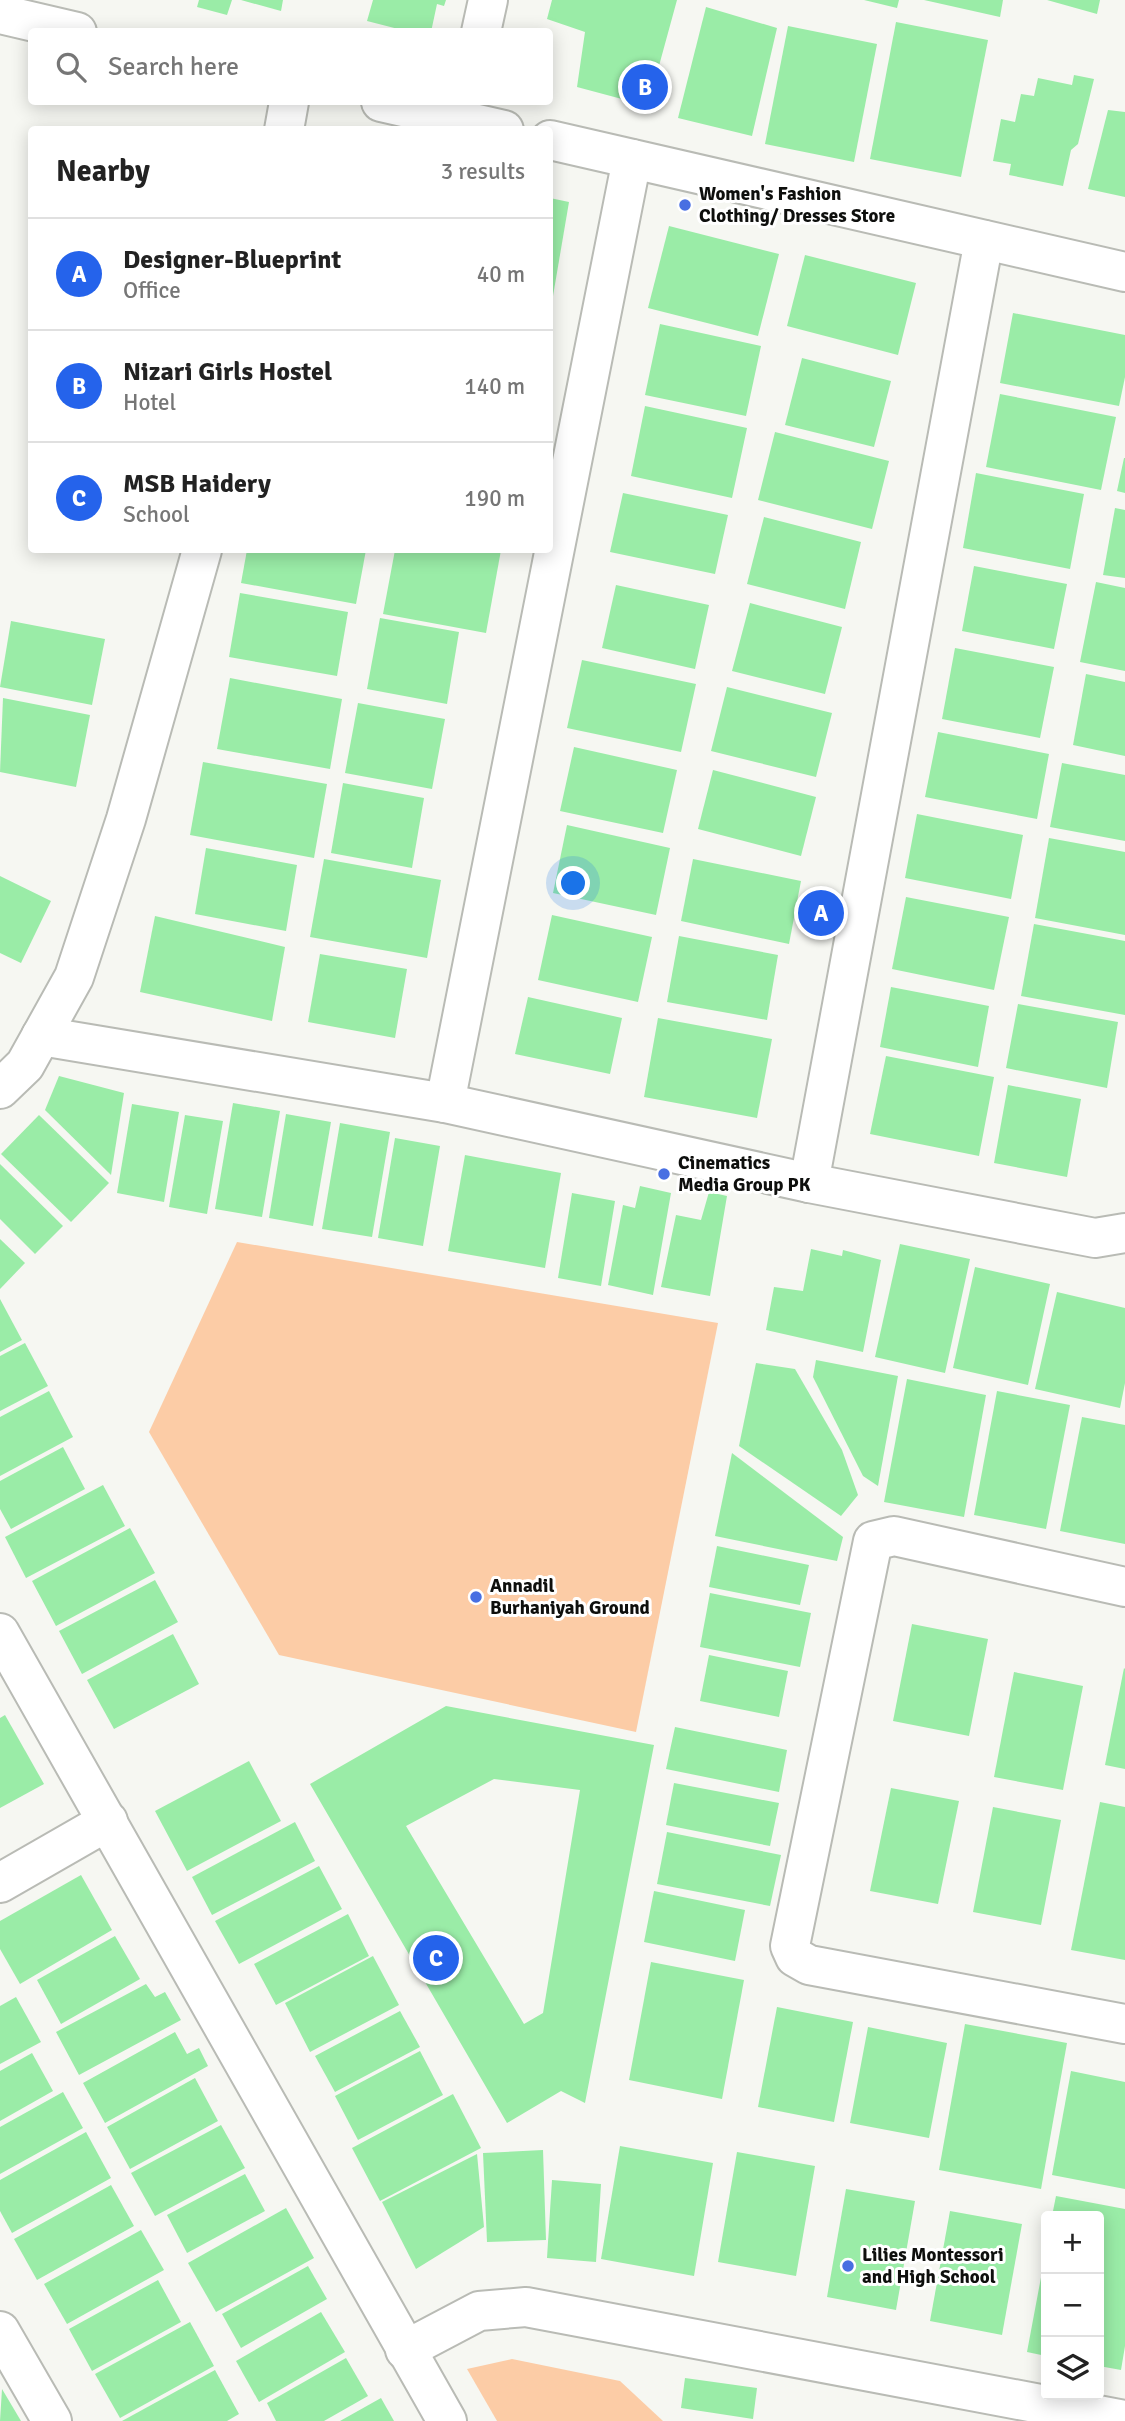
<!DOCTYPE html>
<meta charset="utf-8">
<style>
:root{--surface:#fff;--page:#f2f2f2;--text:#222;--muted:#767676;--line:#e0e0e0;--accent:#2563eb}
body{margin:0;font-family:Signika,sans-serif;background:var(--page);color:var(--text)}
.controls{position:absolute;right:21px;bottom:21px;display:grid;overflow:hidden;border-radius:7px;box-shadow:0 4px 18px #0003}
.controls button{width:63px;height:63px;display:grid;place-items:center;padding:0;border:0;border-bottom:2px solid var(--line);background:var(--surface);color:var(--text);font:35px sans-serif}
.you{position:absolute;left:574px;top:884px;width:24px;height:24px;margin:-18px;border:5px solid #fff;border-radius:50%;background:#1a73e8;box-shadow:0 0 0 10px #1a73e833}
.badge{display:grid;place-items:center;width:46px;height:46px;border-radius:50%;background:var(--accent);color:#fff;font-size:23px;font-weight:700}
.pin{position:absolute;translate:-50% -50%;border:4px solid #fff;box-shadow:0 2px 7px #0006}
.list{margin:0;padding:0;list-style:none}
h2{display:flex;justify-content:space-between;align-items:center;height:91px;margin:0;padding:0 28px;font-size:30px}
h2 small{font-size:23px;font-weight:400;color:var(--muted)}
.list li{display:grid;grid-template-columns:46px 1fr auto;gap:21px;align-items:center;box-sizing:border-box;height:112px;padding:0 28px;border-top:2px solid var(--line)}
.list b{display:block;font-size:26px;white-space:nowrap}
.list p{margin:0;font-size:23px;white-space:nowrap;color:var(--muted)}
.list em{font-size:23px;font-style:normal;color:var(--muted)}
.icon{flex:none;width:38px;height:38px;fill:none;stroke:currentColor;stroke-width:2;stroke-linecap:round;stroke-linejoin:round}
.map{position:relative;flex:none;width:1125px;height:2421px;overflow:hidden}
.search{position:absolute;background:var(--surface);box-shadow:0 4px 18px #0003;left:28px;top:28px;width:525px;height:77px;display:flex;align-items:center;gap:18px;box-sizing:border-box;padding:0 24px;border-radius:7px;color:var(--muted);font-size:26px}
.panel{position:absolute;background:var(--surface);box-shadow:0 4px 18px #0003;left:28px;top:126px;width:525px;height:427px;border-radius:7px}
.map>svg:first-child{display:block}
.green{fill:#fccca6}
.building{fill:#9aeca7;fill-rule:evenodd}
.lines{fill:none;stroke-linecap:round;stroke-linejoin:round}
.minor-casing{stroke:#b9bbb5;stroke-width:42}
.minor{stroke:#fff;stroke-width:38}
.poi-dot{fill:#486fe2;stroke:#fff;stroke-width:2.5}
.labels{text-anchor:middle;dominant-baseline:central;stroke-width:6;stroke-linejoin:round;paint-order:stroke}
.poi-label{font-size:19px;font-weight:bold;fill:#0e0f0d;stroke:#fff;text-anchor:start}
</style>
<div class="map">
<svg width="1125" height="2421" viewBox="0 0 1125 2421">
<rect width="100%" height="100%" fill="#f6f7f2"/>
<g class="green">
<polygon points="237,1242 718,1323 636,1732 279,1655 149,1432"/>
<polygon points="512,2359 620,2381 663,2421 497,2421 467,2369"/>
</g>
<g class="building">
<polygon points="199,0 232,0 227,15 197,7"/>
<polygon points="241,0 283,0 281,11"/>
<polygon points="373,0 446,0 444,6 437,4 431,32 410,32 367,21"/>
<polygon points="552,0 677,0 648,106 577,87 585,32 547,19"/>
<polygon points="864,0 899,0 897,8"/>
<polygon points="924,0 1003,0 1000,17"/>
<polygon points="1047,0 1100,0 1097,14"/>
<polygon points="706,7 777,28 752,136 678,118"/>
<polygon points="896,22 988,40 961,177 870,159"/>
<polygon points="788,26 877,44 854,162 765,144"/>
<polygon points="1074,75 1094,79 1078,144 1071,150 1063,186 1009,175 1011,164 993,161 1001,119 1015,122 1021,94 1034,96 1038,78 1072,85"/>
<polygon points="1108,110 1125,112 1125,197 1088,189"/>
<polygon points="550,198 569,202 553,296 550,296"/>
<polygon points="669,226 779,254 758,336 648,308"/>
<polygon points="805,255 916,283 898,355 787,326"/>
<polygon points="1013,313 1125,335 1125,377 1119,406 1000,383"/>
<polygon points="660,324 761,346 746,416 645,395"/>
<polygon points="802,358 891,381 874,447 785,425"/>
<polygon points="1000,394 1116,417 1101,490 986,467"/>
<polygon points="645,406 747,428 732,498 631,476"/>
<polygon points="775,432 889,461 872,529 758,500"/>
<polygon points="1124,458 1125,458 1125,493 1117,491"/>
<polygon points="976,473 1084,494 1070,569 963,548"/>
<polygon points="623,493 728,515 715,574 610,552"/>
<polygon points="1115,508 1125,510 1125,578 1103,575"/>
<polygon points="764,517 861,542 845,609 747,584"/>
<polygon points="247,550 366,550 356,604 241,583"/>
<polygon points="395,550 501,550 486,633 383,614"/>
<polygon points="974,566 1067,584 1054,649 962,631"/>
<polygon points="1096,582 1125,588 1125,671 1080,662"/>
<polygon points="616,585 709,605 695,669 602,648"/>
<polygon points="240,593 348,612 337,676 229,657"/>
<polygon points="750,603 842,627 825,694 732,671"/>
<polygon points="380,618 459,632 447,704 367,689"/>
<polygon points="11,621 105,639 92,705 0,687"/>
<polygon points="955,648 1054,667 1040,738 942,719"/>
<polygon points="582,660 696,684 681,752 567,728"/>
<polygon points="1086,674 1125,682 1125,756 1073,745"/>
<polygon points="230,678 342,699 330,769 217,749"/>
<polygon points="727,687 832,713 816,777 711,751"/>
<polygon points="3,698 90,715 76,787 0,772"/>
<polygon points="358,703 445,719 432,789 345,773"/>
<polygon points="938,732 1049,754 1037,819 925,797"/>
<polygon points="574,747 677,770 663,833 560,811"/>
<polygon points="203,762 327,784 314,858 190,835"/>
<polygon points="1062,763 1125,775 1125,841 1050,827"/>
<polygon points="713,770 816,797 801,856 698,829"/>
<polygon points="343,783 424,798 412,868 331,853"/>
<polygon points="917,814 1023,835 1011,899 905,878"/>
<polygon points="567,825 670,848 656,915 553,893"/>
<polygon points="1049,838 1125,852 1125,935 1035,918"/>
<polygon points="206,848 297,865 286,931 195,914"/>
<polygon points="324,859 441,880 427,958 310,937"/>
<polygon points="693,859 801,881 789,944 681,921"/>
<polygon points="0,876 51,901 21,963 0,953"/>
<polygon points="906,897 1009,917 994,990 892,969"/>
<polygon points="552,915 652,937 638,1002 538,980"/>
<polygon points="155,916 285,947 272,1021 140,992"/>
<polygon points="1034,924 1125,941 1125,1015 1021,996"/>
<polygon points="679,936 778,955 767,1020 667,1002"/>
<polygon points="320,954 407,969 395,1038 308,1022"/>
<polygon points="891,987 989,1006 978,1067 880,1047"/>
<polygon points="528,997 622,1018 610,1074 515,1054"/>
<polygon points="1018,1004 1118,1022 1107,1088 1006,1068"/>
<polygon points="658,1018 772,1039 757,1118 644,1097"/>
<polygon points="886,1056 994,1077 979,1156 870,1134"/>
<polygon points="59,1076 124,1093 111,1175 45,1110"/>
<polygon points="1008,1085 1081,1099 1067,1177 994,1163"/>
<polygon points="233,1103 280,1111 262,1217 215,1209"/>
<polygon points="132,1104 179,1112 164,1202 117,1193"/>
<polygon points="286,1114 331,1122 313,1226 269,1218"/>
<polygon points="39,1115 109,1183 71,1222 1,1154"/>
<polygon points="185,1115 223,1121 207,1214 169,1207"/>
<polygon points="340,1123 390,1132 372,1237 322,1229"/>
<polygon points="395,1138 440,1146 423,1246 378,1238"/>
<polygon points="465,1155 561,1173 545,1268 448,1251"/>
<polygon points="0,1164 63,1226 35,1254 0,1219"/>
<polygon points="640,1186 671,1193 653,1295 608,1285 623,1205 635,1208"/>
<polygon points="709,1192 727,1196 710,1296 661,1287 676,1215 701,1220"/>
<polygon points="572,1193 615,1201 601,1286 558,1278"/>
<polygon points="0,1239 25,1263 0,1289"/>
<polygon points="900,1244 970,1259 945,1373 875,1357"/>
<polygon points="811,1249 842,1256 843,1250 881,1260 863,1352 766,1330 774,1287 803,1291"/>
<polygon points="975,1267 1050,1284 1028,1385 953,1368"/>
<polygon points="1057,1292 1125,1308 1125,1383 1120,1408 1035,1389"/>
<polygon points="0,1299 22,1340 0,1352"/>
<polygon points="25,1343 48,1386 0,1411 0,1356"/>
<polygon points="816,1360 898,1376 878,1486 863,1476 813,1377"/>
<polygon points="756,1363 795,1369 842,1450 858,1495 841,1516 739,1446"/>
<polygon points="907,1379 986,1395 964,1517 884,1502"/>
<polygon points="49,1391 73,1437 0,1476 0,1417"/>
<polygon points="997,1391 1070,1405 1046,1529 974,1515"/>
<polygon points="1082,1417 1125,1425 1125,1544 1060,1531"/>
<polygon points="63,1447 85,1489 11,1529 0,1509 0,1481"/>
<polygon points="732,1453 843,1537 837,1561 715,1536"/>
<polygon points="103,1485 125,1526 26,1578 5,1537"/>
<polygon points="130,1528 155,1573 56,1626 32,1581"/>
<polygon points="717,1546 809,1565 800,1605 709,1587"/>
<polygon points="155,1580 178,1622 82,1674 59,1631"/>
<polygon points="710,1593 811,1613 800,1667 700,1647"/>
<polygon points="912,1624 988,1639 969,1736 893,1721"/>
<polygon points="173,1634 199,1684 114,1729 87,1680"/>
<polygon points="709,1655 788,1671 779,1717 700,1701"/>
<polygon points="1124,1668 1125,1669 1125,1769 1105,1765"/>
<polygon points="1014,1672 1083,1686 1063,1790 994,1777"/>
<path d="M446 1706 654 1745 585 2103 561 2091 507 2123 310 1784ZM494 1779 580 1790 543 2013 524 2024 406 1826Z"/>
<polygon points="5,1715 44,1784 0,1808 0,1718"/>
<polygon points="675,1727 787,1750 779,1792 666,1769"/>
<polygon points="249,1761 281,1821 187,1871 155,1811"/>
<polygon points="674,1783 779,1803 770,1846 666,1825"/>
<polygon points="891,1788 959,1801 938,1904 870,1891"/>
<polygon points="1100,1802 1125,1807 1125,1960 1071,1950"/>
<polygon points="993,1807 1061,1820 1041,1925 973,1912"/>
<polygon points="295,1822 315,1861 212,1915 192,1877"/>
<polygon points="667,1832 781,1855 770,1906 657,1884"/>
<polygon points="319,1866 342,1909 239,1964 215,1921"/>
<polygon points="81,1875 112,1930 20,1984 0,1949 0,1921"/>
<polygon points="654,1891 745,1910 735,1961 644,1942"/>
<polygon points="348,1914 369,1956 276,2005 254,1964"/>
<polygon points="115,1936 140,1979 61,2024 37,1980"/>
<polygon points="373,1956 399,2005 310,2052 285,2003"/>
<polygon points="651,1962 744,1980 722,2099 629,2080"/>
<polygon points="146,1984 155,1997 165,1992 181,2020 79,2075 56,2032"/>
<polygon points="16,1997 41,2042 0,2064 0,2006"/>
<polygon points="777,2007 853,2022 834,2122 758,2107"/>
<polygon points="400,2011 420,2047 335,2092 315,2056"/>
<polygon points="965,2024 1067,2043 1041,2189 939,2170"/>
<polygon points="868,2027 947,2043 929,2138 850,2123"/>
<polygon points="175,2032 187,2054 199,2048 208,2066 105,2123 83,2083"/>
<polygon points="420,2051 443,2095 358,2140 335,2096"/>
<polygon points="32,2053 53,2091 0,2121 0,2071"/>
<polygon points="1071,2071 1125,2082 1125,2189 1052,2175"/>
<polygon points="195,2078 218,2121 130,2169 107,2127"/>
<polygon points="63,2092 83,2128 0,2174 0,2127"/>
<polygon points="453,2094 481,2148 380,2201 352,2148"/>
<polygon points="221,2125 245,2168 155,2216 131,2173"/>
<polygon points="86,2132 111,2178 12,2233 0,2211 0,2180"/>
<polygon points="620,2146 713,2163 694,2276 601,2259"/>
<polygon points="543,2150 546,2240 487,2242 483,2153"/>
<polygon points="737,2152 815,2166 796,2276 718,2262"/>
<polygon points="477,2154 484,2227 416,2269 382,2202"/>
<polygon points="245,2174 265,2211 187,2253 167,2215"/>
<polygon points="552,2180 601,2184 596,2262 547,2258"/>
<polygon points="111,2185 134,2226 37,2280 14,2239"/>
<polygon points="846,2189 915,2201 896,2310 827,2297"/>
<polygon points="1056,2196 1125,2209 1125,2346 1121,2370 1099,2366 1099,2216 1052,2216"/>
<polygon points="286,2208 314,2258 216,2312 188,2263"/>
<polygon points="950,2211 1022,2224 1002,2335 930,2321"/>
<polygon points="141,2230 164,2270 67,2324 44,2284"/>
<polygon points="1045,2256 1046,2256 1046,2356 1027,2352"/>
<polygon points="308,2266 327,2299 241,2348 222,2314"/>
<polygon points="158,2280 181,2322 92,2371 69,2329"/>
<polygon points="321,2312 345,2352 259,2402 236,2361"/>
<polygon points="190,2322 214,2366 120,2418 95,2374"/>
<polygon points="346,2358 368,2396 324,2421 276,2421 267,2403"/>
<polygon points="215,2370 239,2414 227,2421 122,2421"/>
<polygon points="685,2378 757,2388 753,2419 681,2408"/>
<polygon points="2,2389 21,2421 0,2421"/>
<polygon points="381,2398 394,2421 340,2421"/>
</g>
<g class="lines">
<defs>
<g id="minor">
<polyline points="0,14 77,32"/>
<polyline points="481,32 488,0"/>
<polyline points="381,102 504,130"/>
<polyline points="284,130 289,102"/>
<polyline points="550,140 1125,272"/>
<polyline points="41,1036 445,1103 809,1183 1095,1238 1125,1233"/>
<polyline points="0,1089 25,1065 74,977 126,819 202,550"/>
<polyline points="445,1103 632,159"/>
<polyline points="809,1183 984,240"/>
<polyline points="1125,1587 894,1536 873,1541 790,1946 795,1957 809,1965 1125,2024"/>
<polyline points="0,1633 447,2421"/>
<polyline points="0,1883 108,1821"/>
<polyline points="0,2331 52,2421"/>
<polyline points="405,2350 479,2311 526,2307 1125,2420"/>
</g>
</defs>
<use href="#minor" class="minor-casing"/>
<use href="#minor" class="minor"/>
</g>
<g class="poi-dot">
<circle cx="685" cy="205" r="7"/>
<circle cx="664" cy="1174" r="7"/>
<circle cx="476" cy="1597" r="7"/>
<circle cx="848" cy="2266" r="7"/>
</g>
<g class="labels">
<g class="poi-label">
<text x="699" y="194">Women's Fashion<tspan x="699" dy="22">Clothing/ Dresses Store</tspan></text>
<text x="678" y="1163">Cinematics<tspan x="678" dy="22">Media Group PK</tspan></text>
<text x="490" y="1586">Annadil<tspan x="490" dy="22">Burhaniyah Ground</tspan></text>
<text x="862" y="2255">Lilies Montessori<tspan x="862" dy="22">and High School</tspan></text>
</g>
</g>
</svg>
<div class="controls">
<button>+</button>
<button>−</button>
<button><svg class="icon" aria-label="layers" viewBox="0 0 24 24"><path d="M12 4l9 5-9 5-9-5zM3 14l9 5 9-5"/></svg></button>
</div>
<div class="you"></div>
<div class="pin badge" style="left:821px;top:913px">A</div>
<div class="pin badge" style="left:645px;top:87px">B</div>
<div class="pin badge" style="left:436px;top:1958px">C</div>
<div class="search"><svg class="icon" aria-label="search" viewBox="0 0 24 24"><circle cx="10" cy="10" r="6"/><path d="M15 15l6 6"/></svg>Search here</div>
<section class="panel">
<h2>Nearby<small>3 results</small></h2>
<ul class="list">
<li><span class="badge">A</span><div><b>Designer-Blueprint</b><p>Office</p></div><em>40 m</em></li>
<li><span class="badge">B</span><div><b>Nizari Girls Hostel</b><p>Hotel</p></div><em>140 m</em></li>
<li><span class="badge">C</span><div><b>MSB Haidery</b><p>School</p></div><em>190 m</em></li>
</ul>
</section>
</div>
